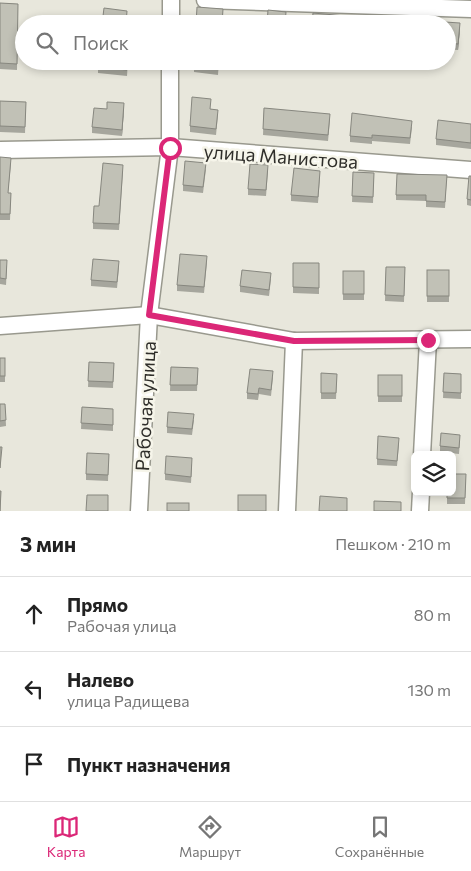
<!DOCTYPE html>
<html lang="ru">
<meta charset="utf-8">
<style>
:root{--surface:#fff;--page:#f2f2f2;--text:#222;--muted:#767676;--line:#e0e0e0;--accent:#db2777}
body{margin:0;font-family:Commissioner,sans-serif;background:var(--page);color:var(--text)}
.controls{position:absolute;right:15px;bottom:15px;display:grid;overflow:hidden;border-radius:8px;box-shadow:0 2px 8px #0003}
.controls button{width:45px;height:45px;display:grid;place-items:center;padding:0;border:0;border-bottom:1px solid var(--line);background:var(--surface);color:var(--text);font:25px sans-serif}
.stop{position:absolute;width:15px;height:15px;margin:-11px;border:4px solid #db2777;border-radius:50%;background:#fff}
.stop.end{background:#db2777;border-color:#fff;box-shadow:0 1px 5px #0008}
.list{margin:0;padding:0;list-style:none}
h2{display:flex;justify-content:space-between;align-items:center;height:65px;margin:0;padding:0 20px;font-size:21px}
h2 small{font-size:16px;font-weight:400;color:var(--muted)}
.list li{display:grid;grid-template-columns:32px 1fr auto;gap:15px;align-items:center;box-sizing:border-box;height:75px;padding:0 20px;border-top:1px solid var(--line)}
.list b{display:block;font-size:19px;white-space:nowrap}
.list p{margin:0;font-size:16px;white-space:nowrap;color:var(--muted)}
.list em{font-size:16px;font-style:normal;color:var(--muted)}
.icon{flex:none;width:28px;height:28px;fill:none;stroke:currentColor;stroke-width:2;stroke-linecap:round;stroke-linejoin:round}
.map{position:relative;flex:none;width:471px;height:511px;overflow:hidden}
.search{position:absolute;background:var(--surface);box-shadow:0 2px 8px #0003;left:15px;right:15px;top:15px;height:55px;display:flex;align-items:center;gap:12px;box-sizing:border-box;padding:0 18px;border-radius:28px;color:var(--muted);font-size:19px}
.sheet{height:290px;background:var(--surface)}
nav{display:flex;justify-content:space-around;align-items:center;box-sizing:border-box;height:70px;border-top:1px solid var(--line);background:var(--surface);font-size:14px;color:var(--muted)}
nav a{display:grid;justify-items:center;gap:2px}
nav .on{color:var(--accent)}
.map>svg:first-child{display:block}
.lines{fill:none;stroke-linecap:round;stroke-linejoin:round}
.minor-casing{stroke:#99998e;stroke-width:19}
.minor{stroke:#fff;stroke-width:16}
.wall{fill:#a6a69d}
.shaded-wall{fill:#87877f}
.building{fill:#c1c1b6;stroke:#87877f}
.route{stroke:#db2777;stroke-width:6}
.labels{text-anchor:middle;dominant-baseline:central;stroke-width:5;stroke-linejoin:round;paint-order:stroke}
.street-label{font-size:19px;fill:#2f2e2a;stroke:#f6f5ea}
</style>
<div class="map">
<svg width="471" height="511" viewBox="0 0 471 511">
<rect width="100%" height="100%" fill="#e8e7dc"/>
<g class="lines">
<defs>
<g id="minor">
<polyline points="205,0 471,9"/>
<polyline points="171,24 171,0"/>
<polyline points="0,150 170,147 471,170"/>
<polyline points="0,326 149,315 294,341 471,339"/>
<polyline points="422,455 428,340"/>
<polyline points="139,511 149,315 170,147 170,61"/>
<polyline points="287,511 294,341"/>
<polyline points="420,511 421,492"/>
</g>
</defs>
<use href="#minor" class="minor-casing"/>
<use href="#minor" class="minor"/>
</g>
<g class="wall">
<polygon points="0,3 18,4 17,70 0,69"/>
<polygon points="447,24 460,29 458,50 447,49"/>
<polygon points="128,61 127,76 98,73 98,67"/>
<polygon points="194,61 219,61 218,75 194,72"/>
<polygon points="0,101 26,102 25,133 0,132"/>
<polygon points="264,108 330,120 328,141 263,135"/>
<polygon points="124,109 122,136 92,133 92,127"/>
<polygon points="211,109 218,115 216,135 190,132 190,126"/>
<polygon points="471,124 471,149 436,145 436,139"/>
<polygon points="412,127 410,144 372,141 372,144 350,142 350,136"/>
<polygon points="0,157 11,164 8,193 11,193 10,220 0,220"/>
<polygon points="206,169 203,193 183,191 183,185"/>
<polygon points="123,171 119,230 93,229 93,223"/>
<polygon points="268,171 266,196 248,195 248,189"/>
<polygon points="353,172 374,173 373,203 352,202"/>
<polygon points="447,175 445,208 426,207 426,201 396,200 396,195"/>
<polygon points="471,176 471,206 467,205 467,199"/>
<polygon points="320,177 318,203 291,201 291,195"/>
<polygon points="0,260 7,266 6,285 0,284"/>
<polygon points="207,262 204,293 177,291 177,285"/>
<polygon points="293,263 319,263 319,294 293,293"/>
<polygon points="119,267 117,288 91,286 91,280"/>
<polygon points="386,267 405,267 404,302 385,301"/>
<rect x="427" y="270" width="22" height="32"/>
<rect x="343" y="271" width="21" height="29"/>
<polygon points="271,279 269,296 240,292 240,286"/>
<rect x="0" y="358" width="5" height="24"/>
<polygon points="89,362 114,363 113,388 88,387"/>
<polygon points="171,367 198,368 197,391 170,391"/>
<polygon points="321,373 337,374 336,399 321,399"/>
<polygon points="444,373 461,374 461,399 443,398"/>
<rect x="378" y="375" width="24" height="27"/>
<polygon points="273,377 271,396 259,394 258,400 247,399 247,393"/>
<polygon points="0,404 5,404 6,426 0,427"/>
<polygon points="82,407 113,409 113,431 81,429"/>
<polygon points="194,420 192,435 167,433 167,427"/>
<polygon points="460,441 459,454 440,452 440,446"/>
<polygon points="399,444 397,466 377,465 377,459"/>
<polygon points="109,454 108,481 86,480 86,474"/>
<polygon points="192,464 191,483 165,480 165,474"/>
<polygon points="466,474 465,504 447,504 447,496 436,495 436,492 452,492"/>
</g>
<g class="shaded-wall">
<polygon points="460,23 460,29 458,50 458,44"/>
<polygon points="124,103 124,109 122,136 122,130"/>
</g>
<g class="building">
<polygon points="0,3 18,4 17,64 0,63"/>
<polygon points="197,7 223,9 222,24 196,24"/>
<polygon points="104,8 127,11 126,24 102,24"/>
<polygon points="268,10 286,12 285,24 267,24"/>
<polygon points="313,13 400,21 400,19 460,23 458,44 447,43 447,24 312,24"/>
<polygon points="99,61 128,61 127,70 98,67"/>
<polygon points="194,61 218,61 218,69 194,66"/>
<polygon points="192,97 211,99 210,109 218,110 216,129 190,126"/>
<polygon points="0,101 26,102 25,127 0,126"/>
<polygon points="107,102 124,103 122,130 92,127 94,108 107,109"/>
<polygon points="264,108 330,114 328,135 263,129"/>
<polygon points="352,113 412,121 410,138 372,135 372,138 350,136"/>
<polygon points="438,120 471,124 471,143 436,139"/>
<polygon points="0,157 11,158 8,193 11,193 10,214 0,214"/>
<polygon points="185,161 206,163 203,187 183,185"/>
<polygon points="103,163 123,165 119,224 93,223 94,206 99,206"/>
<polygon points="250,164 268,165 266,190 248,189"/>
<polygon points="294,168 320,171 318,197 291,195"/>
<polygon points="353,172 374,173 373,197 352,196"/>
<polygon points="397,174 447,175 445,202 426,201 426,195 396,195"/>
<polygon points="469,176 471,176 471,200 467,199"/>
<polygon points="180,254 207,256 204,287 177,285"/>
<polygon points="93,259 119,261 117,282 91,280"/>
<polygon points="0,260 7,260 6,279 0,278"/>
<polygon points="293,263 319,263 319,288 293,287"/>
<polygon points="386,267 405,267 404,296 385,295"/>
<polygon points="242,270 271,273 269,290 240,286"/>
<rect x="427" y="270" width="22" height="26"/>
<rect x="343" y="271" width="21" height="23"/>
<rect x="0" y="358" width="5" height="18"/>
<polygon points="89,362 114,363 113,382 88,381"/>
<polygon points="171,367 198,368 197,385 170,385"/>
<polygon points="250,369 273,371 271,390 259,388 258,394 247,393"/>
<polygon points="321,373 337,374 336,393 321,393"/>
<polygon points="444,373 461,374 461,393 443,392"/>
<rect x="378" y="375" width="24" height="21"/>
<polygon points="0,404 5,404 6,420 0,421"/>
<polygon points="82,407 113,409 113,425 81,423"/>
<polygon points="168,412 194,414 192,429 167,427"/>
<polygon points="441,433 460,435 459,448 440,446"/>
<polygon points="378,436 399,438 397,461 377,459"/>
<polygon points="0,447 2,447 0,468"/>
<polygon points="87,453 109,454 108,475 86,474"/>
<polygon points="166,456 192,458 191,477 165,474"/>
<polygon points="452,474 466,474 465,498 447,498 447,492 452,492"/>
<polygon points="0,491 1,491 0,511"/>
<polygon points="87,495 108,495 108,511 86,511"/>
<rect x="238" y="495" width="28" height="16"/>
<polygon points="320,496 347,498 347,511 319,511"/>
<polygon points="374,501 401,502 401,511 374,511"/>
<rect x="167" y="503" width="22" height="8"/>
</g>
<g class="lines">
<polyline class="route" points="170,148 149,315 294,341 428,340"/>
</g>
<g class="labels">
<g class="street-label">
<text transform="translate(281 156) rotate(4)">улица Манистова</text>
<text transform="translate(145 406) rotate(-87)">Рабочая улица</text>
</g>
</g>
</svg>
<div class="controls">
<button><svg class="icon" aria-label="layers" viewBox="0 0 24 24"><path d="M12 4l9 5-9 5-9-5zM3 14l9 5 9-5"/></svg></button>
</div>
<div class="stop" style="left:170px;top:148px"></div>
<div class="stop end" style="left:428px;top:340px"></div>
<div class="search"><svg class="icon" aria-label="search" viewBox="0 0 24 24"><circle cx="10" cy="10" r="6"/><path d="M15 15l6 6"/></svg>Поиск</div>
</div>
<section class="sheet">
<h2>3 мин<small>Пешком · 210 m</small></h2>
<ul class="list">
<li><svg class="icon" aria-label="ahead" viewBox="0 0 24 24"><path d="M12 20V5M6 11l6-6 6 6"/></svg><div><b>Прямо</b><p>Рабочая улица</p></div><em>80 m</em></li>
<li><svg class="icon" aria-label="left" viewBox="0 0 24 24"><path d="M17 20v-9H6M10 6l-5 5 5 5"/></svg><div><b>Налево</b><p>улица Радищева</p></div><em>130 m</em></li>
<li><svg class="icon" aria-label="arrive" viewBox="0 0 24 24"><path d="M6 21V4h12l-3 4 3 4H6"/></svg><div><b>Пункт назначения</b></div></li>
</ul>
</section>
<nav>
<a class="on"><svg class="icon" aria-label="map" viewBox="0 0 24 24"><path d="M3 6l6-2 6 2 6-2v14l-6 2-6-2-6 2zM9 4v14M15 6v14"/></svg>Карта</a>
<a><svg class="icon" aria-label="directions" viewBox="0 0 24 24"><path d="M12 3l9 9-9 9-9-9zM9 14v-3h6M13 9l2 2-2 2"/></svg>Маршрут</a>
<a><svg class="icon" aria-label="saved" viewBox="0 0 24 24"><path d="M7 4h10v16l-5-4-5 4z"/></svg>Сохранённые</a>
</nav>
